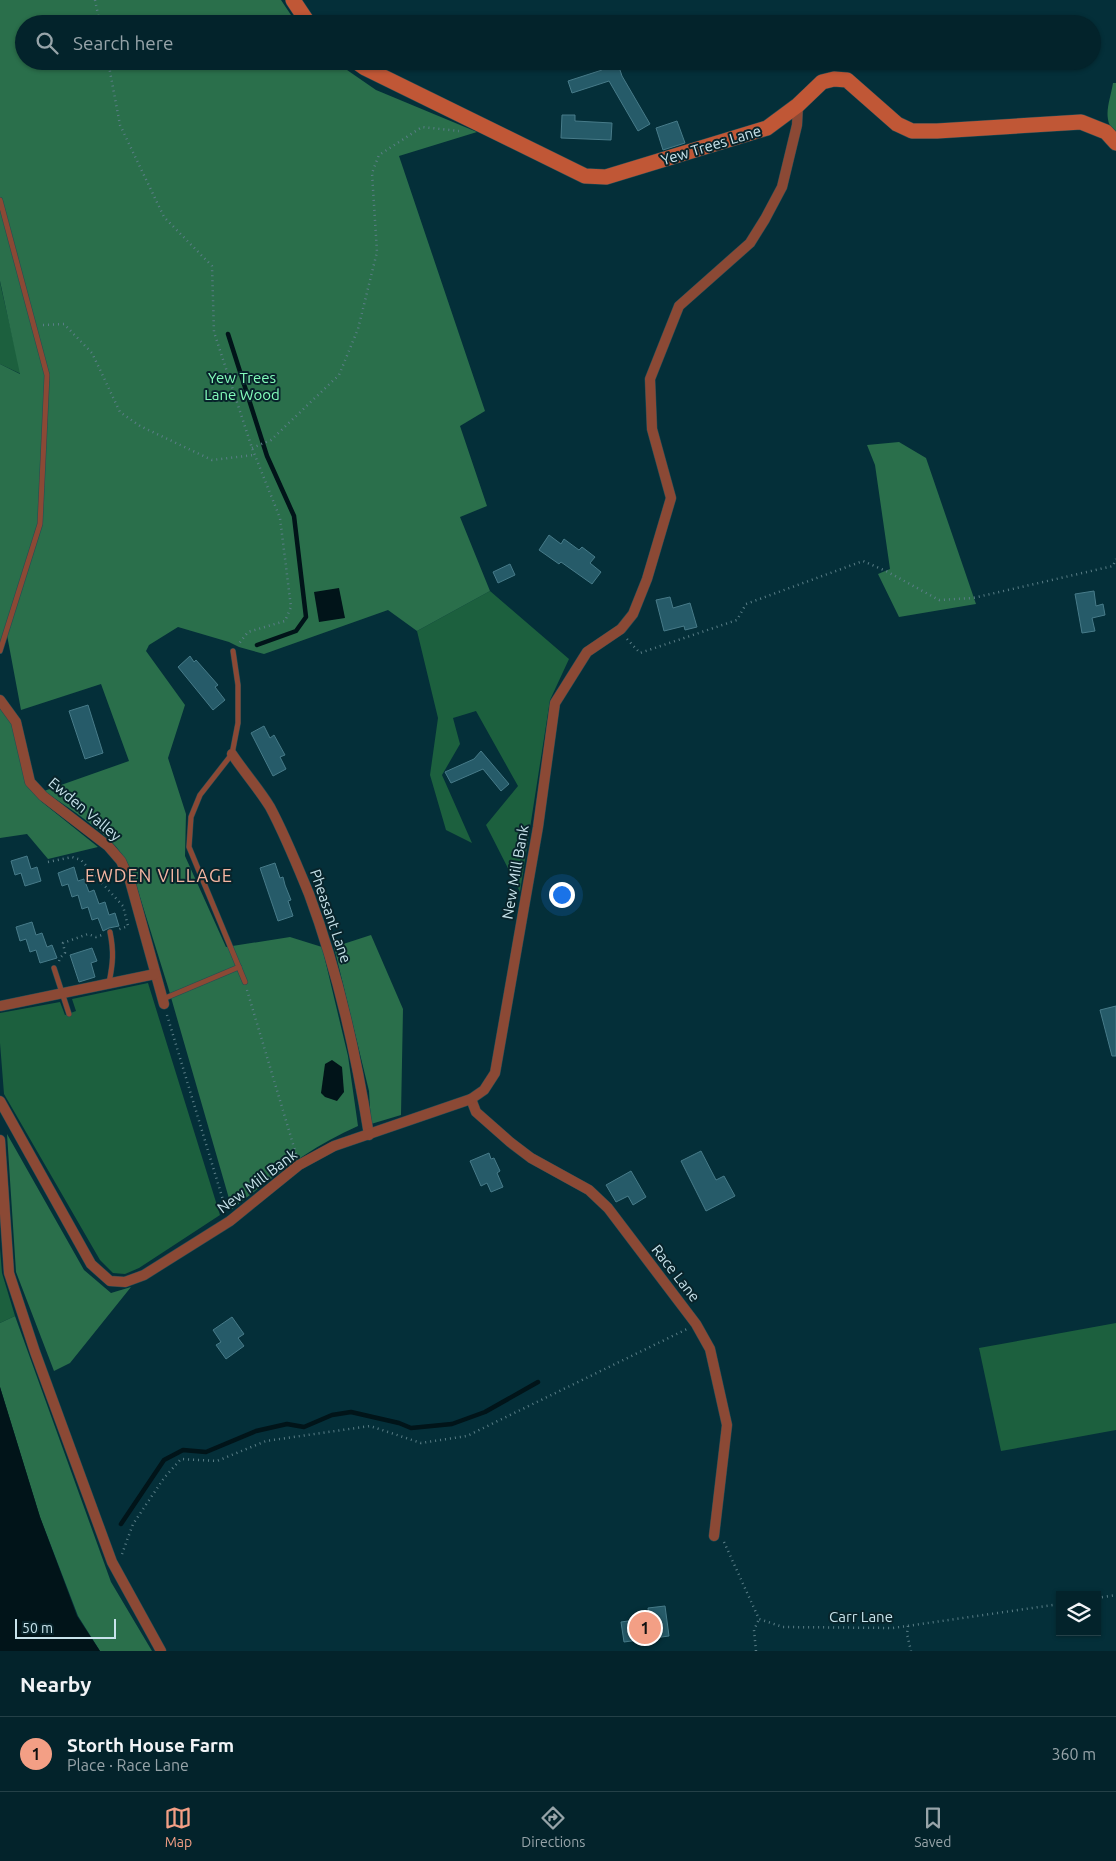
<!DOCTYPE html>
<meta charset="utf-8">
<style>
:root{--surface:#03232b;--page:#112f37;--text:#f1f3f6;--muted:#97a4a9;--line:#244047;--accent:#f39f85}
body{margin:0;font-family:Ubuntu,sans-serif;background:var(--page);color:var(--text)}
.controls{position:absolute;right:15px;bottom:15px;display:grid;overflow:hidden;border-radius:0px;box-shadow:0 1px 4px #0004}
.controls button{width:45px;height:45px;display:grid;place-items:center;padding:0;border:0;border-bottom:1px solid var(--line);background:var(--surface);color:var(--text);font:25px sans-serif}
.scale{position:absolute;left:15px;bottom:12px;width:101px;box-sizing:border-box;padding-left:5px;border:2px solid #c8e3eb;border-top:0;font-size:14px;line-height:18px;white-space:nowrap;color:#c8e3eb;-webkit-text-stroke:4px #08242b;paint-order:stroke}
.you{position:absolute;left:561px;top:894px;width:18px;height:18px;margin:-12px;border:4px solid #fff;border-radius:50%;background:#1a73e8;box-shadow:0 0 0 8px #1a73e833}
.badge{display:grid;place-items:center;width:32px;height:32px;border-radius:50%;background:var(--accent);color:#111;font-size:16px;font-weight:700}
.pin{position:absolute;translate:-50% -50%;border:2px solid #fff;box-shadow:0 1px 5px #0006}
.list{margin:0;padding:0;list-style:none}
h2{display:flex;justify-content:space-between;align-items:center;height:65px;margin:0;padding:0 20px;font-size:21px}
h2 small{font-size:16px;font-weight:400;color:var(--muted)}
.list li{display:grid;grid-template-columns:32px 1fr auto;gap:15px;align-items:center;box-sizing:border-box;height:75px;padding:0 20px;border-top:1px solid var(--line)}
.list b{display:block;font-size:19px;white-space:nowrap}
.list p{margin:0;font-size:16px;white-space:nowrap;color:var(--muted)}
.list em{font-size:16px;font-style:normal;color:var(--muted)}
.icon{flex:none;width:28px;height:28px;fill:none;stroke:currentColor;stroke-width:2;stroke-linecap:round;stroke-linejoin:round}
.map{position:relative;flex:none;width:1116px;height:1651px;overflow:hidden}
.search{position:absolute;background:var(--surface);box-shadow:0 1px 4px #0004;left:15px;right:15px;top:15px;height:55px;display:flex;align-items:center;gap:12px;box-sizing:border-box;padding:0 18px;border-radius:28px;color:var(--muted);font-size:19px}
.sheet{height:140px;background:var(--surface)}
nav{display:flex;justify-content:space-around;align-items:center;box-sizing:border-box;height:70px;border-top:1px solid var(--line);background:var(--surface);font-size:14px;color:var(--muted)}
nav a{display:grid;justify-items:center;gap:2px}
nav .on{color:var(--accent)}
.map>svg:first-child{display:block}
.green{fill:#1c603e}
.forest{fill:#2a6f4b}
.water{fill:#011419}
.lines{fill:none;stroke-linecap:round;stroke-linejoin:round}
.stream{stroke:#011419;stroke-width:4.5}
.building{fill:#265b69;stroke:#477b89}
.lane-casing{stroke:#234c55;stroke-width:6}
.street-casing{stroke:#234c55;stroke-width:11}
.secondary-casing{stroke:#234c55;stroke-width:16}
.path{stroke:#5a7e87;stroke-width:2.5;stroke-dasharray:1 4;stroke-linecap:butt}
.lane{stroke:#8b4935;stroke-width:5}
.street{stroke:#8b4935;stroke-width:10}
.secondary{stroke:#c05736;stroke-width:15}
.labels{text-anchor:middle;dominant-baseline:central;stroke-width:4;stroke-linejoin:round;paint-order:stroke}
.street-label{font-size:15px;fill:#c8e3eb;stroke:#08242b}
.park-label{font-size:15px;fill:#84fdbb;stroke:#08242b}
.quarter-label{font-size:18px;letter-spacing:1px;fill:#f6b6a2;stroke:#08242b}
</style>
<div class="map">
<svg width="1116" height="1651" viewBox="0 0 1116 1651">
<rect width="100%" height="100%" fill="#042f39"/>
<g class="green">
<polygon points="0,281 1,287 21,374 0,364"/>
<polygon points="490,591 569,659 550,700 520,892 486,825 518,786 476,711 453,718 460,744 442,775 472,843 446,830 430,775 438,718 417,631"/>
<polygon points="148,983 220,1215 139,1268 125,1274 113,1273 100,1260 4,1094 0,1043 0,1013 60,1002 65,1015 76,1011 72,999"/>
<polygon points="0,1248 2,1273 15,1316 0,1323"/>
<polygon points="1116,1323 1116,1430 1001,1451 979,1348"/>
</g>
<g class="forest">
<path d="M0 0H281L297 24H24V61H334L376 90 477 132 399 156 485 411 460 426 487 506 460 517 490 591 417 631 388 610 264 654 239 647 229 642 178 627 149 645 146 651 185 705 168 758 186 814 185 856 226 947 290 937 322 947 348 1056 358 1126C310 1147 274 1176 232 1209L168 987 135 881C132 872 128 863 123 856 109 833 67 807 44 791L129 761 101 684 21 710 7 635 0 643V364L20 374 0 281Z"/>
<path d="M1113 83H1116V134C1101 119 1110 102 1113 83Z"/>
<polygon points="899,442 926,458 976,604 899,617 878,574 890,569 875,465 867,445"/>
<polygon points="0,708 13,725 34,793 42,802 98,847 48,859 27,834 0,838"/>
<polygon points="371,935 403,1009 401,1115 371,1124 369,1091 334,947"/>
<polygon points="7,1134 84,1270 111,1293 131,1287 70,1363 54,1371 16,1272"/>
<polygon points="15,1316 111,1582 152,1651 100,1651 78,1616 40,1517 0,1387 0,1323"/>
</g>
<g class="water">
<polygon points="339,588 345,618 319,622 314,592"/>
<polygon points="332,1060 342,1067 344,1092 337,1101 325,1097 321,1093 325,1064"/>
<polygon points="0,1387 40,1517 77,1616 100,1651 0,1651"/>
</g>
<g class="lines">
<g class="stream">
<polyline points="228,334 267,456 294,516 306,617 296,631 257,645"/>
<polyline points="121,1524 164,1460 183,1450 206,1452 256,1431 287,1424 304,1427 332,1415 351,1412 399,1423 411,1428 452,1424 485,1412 538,1382"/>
</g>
</g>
<g class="building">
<polygon points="599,61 617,61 622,76 650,124 638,131 609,81 572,93 568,81 602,70"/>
<polygon points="562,115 575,115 575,121 612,123 611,140 561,138"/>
<polygon points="677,121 685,143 663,150 656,128"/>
<polygon points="549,535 561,544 564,539 579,550 582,547 595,557 590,563 601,572 592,584 561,562 559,564 539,550"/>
<polygon points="510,564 515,575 498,583 493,572"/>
<polygon points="1094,591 1096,606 1103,604 1105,615 1092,618 1095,631 1082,633 1075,594"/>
<polygon points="670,597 673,608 690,603 697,627 685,630 684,626 664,631 656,600"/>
<polygon points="190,656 194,662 196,660 211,677 218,685 215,687 225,700 213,710 178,667"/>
<polygon points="88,705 103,753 85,759 69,711"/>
<polygon points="264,726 270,738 274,735 285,755 280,757 286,769 273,776 251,733"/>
<polygon points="481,751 509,784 501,791 483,769 451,783 445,772 474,759"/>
<polygon points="27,856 31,869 37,867 41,881 25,886 21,873 15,875 11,861"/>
<polygon points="275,863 280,878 283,877 285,885 291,900 288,901 293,916 278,921 260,868"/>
<polygon points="74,867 78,881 84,879 89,892 94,890 99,904 105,902 109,915 115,913 119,926 109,928 103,931 98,918 92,920 88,907 82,909 78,895 72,897 68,884 62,886 58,873"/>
<polygon points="32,922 36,935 42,933 47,947 52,945 57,958 40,963 36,950 30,952 26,939 20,941 16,927"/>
<polygon points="92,948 97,961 91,963 95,977 79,982 70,955"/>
<polygon points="1116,1006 1116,1056 1112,1056 1100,1010"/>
<polygon points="701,1151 716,1180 724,1176 735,1196 706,1211 681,1161"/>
<polygon points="489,1153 491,1159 494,1158 500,1171 497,1173 503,1187 491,1192 487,1183 481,1186 470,1161"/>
<polygon points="631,1171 646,1197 633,1205 628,1196 616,1202 606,1185"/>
<polygon points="232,1317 244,1334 238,1338 244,1346 226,1359 216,1345 221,1342 213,1330"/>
<polygon points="665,1606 669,1636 624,1642 621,1622 649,1618 648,1608"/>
</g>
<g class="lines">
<defs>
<g id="lane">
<polyline points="0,200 47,375 40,524 0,651"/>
<polyline points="233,651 238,685 238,723 232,754 200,795 191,817 189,847 245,982"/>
<polyline points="54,968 69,1014"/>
<path d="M109 983C113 963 114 952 110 932"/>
<polyline points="163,999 239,967"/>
</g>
<g id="street">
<polyline points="0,700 16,722 30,782 43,796 108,846 121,861 130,881 164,1004"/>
<path d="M232 754C244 772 259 789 270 807 285 835 297 865 309 894 338 972 356 1053 369 1135"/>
<polyline points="0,1006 155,974"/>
<polyline points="471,1099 476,1112 510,1142 531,1158 589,1190 608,1208 696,1324 710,1349 727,1425 714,1536"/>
<polyline points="0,1101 91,1264 110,1281 125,1282 144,1275 230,1221 299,1165 334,1146 471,1099 484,1090 495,1073 538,827 555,703 587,652 621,629 633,614 647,579 671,498 652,429 650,379 679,306 750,243 765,219 782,187 797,125 798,105"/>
<polyline points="0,1140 9,1273 35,1352 112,1562 161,1651"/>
</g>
<g id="secondary">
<polyline points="293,0 309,24"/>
<polyline points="355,61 365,68 585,176 606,177 767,128 798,105 822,82 834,79 847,80 897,124 912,131 937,131 1081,122 1106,132 1116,143"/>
</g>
</defs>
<use href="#lane" class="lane-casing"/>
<use href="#street" class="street-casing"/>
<use href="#secondary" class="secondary-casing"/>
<g class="path">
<polyline points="95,0 100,24"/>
<polyline points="108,61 120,125 164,217 212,266 214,332 252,448 280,518 291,607 285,621 248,632 238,645"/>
<polyline points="43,325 64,324 92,353 120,412 140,426 212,460 254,455"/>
<polyline points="252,448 271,440 339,375 358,329 377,252 372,173 379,155 422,127 459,131"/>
<polyline points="627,639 640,653 737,620 746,604 863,561 886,571 939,600 973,598 1113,566 1116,559"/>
<polyline points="48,862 72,857 81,860 123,906 128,926 117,930"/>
<polyline points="59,961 60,958 65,953 63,943 88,934 96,937 102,935"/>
<polyline points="247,990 296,1154"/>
<polyline points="167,1015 226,1210"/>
<polyline points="724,1542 759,1619 783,1627 893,1628 1060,1604"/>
<polyline points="122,1554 133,1524 164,1478 181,1459 217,1461 266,1441 370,1426 421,1443 467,1436 687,1329"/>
<polyline points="1097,1598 1116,1595"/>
<polyline points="908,1626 907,1634 911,1651"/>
<polyline points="756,1651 754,1630 759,1619"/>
</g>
<use href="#lane" class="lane"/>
<use href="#street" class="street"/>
<use href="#secondary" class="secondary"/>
</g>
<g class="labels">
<g class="street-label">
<text transform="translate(711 145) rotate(-17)">Yew Trees Lane</text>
<text transform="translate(85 809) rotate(40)">Ewden Valley</text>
<text transform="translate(515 872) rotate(-80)">New Mill Bank</text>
<text transform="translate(331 916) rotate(71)">Pheasant Lane</text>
<text transform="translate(257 1181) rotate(-37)">New Mill Bank</text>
<text transform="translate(676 1273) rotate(52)">Race Lane</text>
<text x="861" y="1616">Carr Lane</text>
</g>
<g class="park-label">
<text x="242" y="377">Yew Trees<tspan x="242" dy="17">Lane Wood</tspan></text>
</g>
<g class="quarter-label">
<text x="159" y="875">EWDEN VILLAGE</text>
</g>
</g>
</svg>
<div class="controls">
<button><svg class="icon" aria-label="layers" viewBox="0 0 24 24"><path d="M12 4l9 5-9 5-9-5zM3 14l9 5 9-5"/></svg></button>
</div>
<div class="scale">50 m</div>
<div class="you"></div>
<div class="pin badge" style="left:645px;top:1628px">1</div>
<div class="search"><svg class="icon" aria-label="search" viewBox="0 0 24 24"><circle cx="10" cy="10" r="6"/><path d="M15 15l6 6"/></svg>Search here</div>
</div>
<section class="sheet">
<h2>Nearby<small></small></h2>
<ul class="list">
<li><span class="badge">1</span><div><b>Storth House Farm</b><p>Place · Race Lane</p></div><em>360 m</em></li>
</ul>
</section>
<nav>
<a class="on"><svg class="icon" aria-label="map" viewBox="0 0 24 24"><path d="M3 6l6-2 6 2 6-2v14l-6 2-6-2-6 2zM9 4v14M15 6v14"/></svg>Map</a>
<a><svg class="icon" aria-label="directions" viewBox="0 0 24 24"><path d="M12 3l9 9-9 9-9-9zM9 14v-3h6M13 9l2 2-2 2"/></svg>Directions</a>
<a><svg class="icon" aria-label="saved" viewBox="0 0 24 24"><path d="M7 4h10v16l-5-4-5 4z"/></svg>Saved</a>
</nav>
